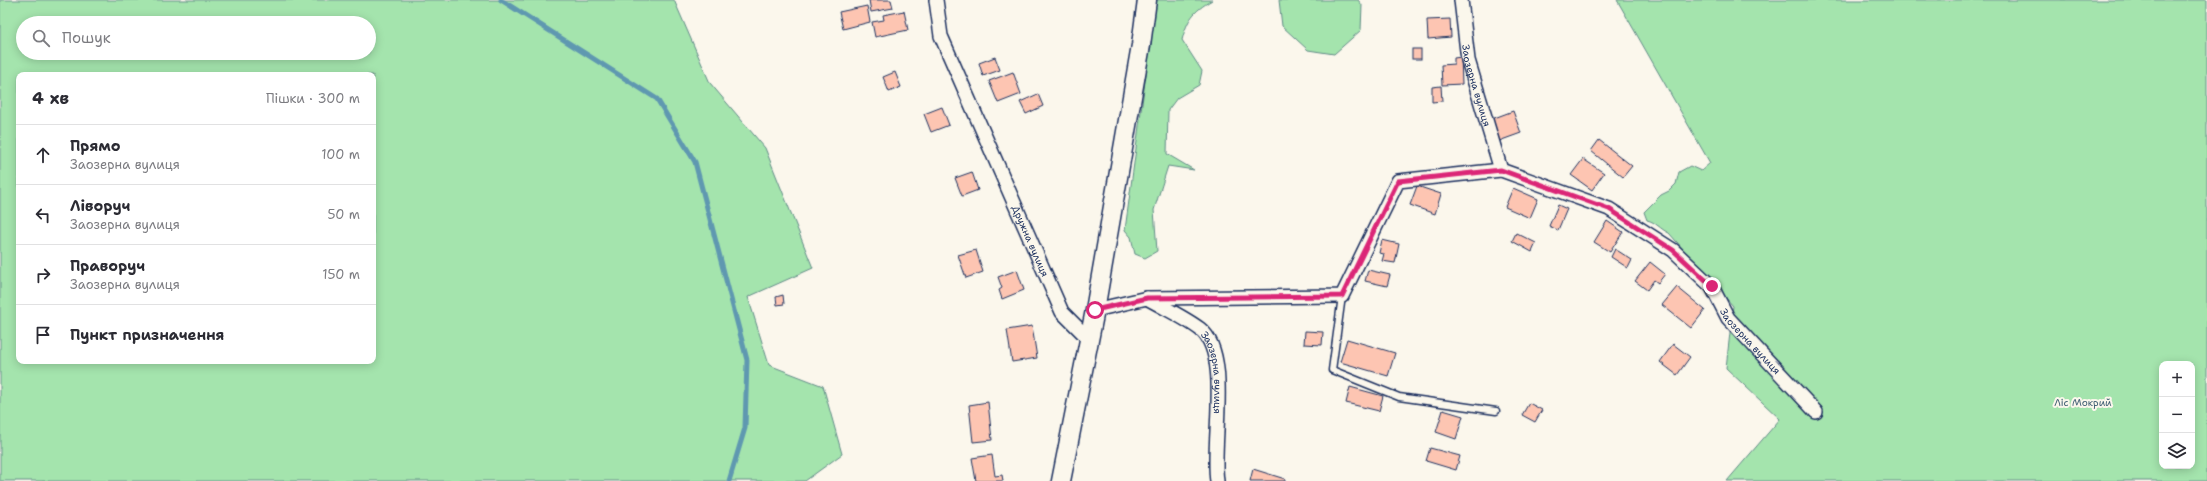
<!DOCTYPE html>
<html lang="uk">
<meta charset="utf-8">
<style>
:root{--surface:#fff;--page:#f7f7f7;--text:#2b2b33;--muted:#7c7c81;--line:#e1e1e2}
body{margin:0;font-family:"Shantell Sans",sans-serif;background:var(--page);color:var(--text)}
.controls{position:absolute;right:12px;bottom:12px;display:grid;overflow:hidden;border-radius:8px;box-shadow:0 2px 10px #0003}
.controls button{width:36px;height:36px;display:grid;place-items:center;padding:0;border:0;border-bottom:1px solid var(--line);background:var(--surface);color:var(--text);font:20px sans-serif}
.stop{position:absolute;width:12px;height:12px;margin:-9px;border:3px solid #db2777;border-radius:50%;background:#fff}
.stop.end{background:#db2777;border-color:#fff;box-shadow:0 1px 4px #0008}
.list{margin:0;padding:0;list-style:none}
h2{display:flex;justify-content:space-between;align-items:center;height:52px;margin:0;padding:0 16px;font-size:17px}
h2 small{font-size:13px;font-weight:400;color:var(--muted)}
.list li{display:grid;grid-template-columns:26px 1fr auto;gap:12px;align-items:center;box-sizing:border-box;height:60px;padding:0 16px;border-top:1px solid var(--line)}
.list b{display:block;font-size:15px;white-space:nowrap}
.list p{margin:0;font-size:13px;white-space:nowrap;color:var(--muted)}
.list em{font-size:13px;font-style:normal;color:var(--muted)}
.icon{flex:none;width:22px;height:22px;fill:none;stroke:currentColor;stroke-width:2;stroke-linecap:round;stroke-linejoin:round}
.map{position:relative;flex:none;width:2207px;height:481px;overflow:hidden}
.search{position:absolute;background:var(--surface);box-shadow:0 2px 10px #0003;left:16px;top:16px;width:360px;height:44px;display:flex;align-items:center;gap:10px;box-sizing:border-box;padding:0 14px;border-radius:22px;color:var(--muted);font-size:15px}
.panel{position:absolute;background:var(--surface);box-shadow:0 2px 10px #0003;left:16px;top:72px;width:360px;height:292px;border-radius:8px}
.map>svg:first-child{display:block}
.green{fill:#a4e4ad;stroke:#608a86;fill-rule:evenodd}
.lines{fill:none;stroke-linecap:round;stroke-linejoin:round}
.stream{stroke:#5f98b0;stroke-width:5}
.building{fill:#fdc5b2;stroke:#1b2f5e}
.service-casing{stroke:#1b2f5e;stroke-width:9}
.minor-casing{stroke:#1b2f5e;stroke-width:16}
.secondary-casing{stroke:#1b2f5e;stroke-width:21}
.service{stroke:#fbf7ec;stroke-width:6}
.minor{stroke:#fbf7ec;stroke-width:13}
.secondary{stroke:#fbf7ec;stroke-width:18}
.route{stroke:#db2777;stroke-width:5}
.labels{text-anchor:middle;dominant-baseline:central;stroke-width:4;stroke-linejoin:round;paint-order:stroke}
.street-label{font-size:10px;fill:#1b2f5e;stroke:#fbf7ec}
.park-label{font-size:10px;fill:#3d5c72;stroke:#fbf7ec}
</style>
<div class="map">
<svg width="2207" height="481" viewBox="0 0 2207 481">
<rect width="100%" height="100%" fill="#fbf7ec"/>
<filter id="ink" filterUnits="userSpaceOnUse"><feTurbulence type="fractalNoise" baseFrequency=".025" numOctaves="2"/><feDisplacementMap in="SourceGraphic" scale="8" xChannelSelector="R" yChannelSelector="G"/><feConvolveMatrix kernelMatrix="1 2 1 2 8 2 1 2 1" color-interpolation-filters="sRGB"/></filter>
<g filter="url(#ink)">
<g class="green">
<path d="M0 0H674L710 83 765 148 813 268 748 297 769 365 823 386 842 454 805 481H0ZM23 23H369V53H23ZM19 75H373V361H19Z"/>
<path d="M1156 0H1212C1193 12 1188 18 1182 40L1202 71 1199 85 1177 98 1168 110 1167 154 1194 170 1168 166 1154 210 1157 251 1145 258 1135 254 1131 237 1125 230Z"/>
<polygon points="1279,0 1358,0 1362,5 1361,30 1334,54 1308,50 1282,26"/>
<path d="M1617 0H2207V481H1727L1780 419 1726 368 1733 306 1669 233C1660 229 1656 222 1647 220L1644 212 1661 195 1669 191 1676 184 1679 172 1690 166 1701 171 1710 163ZM2162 364H2192V466H2162Z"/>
</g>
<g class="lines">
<polyline class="stream" points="501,0 657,99 695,162 747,360 745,428 729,481"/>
</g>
<g class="building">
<polygon points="869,0 891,0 893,8 871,12"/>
<polygon points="867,6 870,22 843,29 839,12"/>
<polygon points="904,11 908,30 875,37 872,22 884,20 883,15"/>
<polygon points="1450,19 1451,37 1428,39 1427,20"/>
<rect x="1412" y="49" width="9" height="10"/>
<polygon points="995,57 1000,70 983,76 979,63"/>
<polygon points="1461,57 1462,84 1442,85 1441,65 1454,64 1454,58"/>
<polygon points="895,72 901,87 889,92 883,77"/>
<polygon points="1013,72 1021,94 998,103 989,81"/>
<polygon points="1441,86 1442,101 1432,102 1432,87"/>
<polygon points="1038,94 1043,106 1026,114 1020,102"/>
<polygon points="942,107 949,125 931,132 924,114"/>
<polygon points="1513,111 1521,133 1499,141 1489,120"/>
<polygon points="1599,140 1632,166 1623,177 1591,151"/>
<polygon points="1583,159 1604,173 1592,190 1571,175"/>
<polygon points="972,172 978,190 962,196 955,178"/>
<polygon points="1417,186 1441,194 1435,214 1410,205"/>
<polygon points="1513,188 1538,199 1530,218 1505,207"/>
<polygon points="1558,205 1567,209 1558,230 1549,226"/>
<polygon points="1607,221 1623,232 1610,252 1594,242"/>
<polygon points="1516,233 1536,243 1532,252 1512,241"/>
<polygon points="1382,240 1399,244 1395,263 1382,261 1384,254 1379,253"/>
<polygon points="1615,249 1632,260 1628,268 1611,257"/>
<polygon points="976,250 983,272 966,278 958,255"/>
<polygon points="1650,262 1665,274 1658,283 1654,280 1647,290 1635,281"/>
<polygon points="1017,270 1024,290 1002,299 999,290 1002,288 998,277"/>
<polygon points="1368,270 1390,275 1387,286 1365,281"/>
<polygon points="1677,287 1705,310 1691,328 1662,305"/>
<polygon points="783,295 784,304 777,305 776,297"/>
<polygon points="1032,326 1037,358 1012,362 1007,330"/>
<polygon points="1305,331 1323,332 1322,345 1304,344"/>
<polygon points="1347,339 1395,353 1388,376 1340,362"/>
<polygon points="1673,344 1690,357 1677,375 1660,362"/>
<polygon points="1350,387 1383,396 1379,411 1346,403"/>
<polygon points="988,402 992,440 973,442 969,405"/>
<polygon points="1529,403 1542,410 1535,422 1522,415"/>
<polygon points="1443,410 1463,416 1456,439 1436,432"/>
<polygon points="1430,448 1460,456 1456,470 1426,461"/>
<polygon points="992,455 995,476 1002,475 1003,481 976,481 972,458"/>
<polygon points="1253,469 1285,479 1285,481 1250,481"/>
</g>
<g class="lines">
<defs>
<polyline id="service" points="1342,296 1332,370 1399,397 1496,411"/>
<g id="minor">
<path id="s1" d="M936 0 941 36 1062 312 1090 340"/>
<path id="s2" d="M1461 0 1468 60 1501 170"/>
<path id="s3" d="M1147 298 1342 296 1398 181 1501 170 1609 209 1673 250 1712 287 1728 318 1816 412"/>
<path id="s4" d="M1095 310 1147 298C1164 308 1184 317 1200 329 1232 354 1211 443 1217 481"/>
</g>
<polyline id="secondary" points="1061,481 1095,310 1141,45 1147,0"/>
</defs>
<use href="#service" class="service-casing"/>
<use href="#minor" class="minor-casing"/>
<use href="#secondary" class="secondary-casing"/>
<use href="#service" class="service"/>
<use href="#minor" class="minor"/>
<use href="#secondary" class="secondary"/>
</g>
</g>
<g class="lines" filter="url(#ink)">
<polyline class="route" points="1095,310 1147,298 1342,296 1398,181 1501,170 1609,209 1673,250 1712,286"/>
</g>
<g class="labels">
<g class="street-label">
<text stroke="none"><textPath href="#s2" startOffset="87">Заозерна вулиця</textPath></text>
<text stroke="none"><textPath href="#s1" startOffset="260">Дружна вулиця</textPath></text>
<text stroke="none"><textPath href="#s3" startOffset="738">Заозерна вулиця</textPath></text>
<text stroke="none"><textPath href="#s4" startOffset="162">Заозерна вулиця</textPath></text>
</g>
<g class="park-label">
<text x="2083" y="402">Ліс Мокрий</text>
</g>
</g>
</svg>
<div class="controls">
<button>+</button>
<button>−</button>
<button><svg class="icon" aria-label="layers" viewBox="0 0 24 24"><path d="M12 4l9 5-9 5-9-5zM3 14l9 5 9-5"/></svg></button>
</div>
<div class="stop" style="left:1095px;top:310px"></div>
<div class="stop end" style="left:1712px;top:286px"></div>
<div class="search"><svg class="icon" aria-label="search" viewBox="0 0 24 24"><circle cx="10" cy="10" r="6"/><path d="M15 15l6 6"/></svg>Пошук</div>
<section class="panel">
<h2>4 хв<small>Пішки · 300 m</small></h2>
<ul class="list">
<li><svg class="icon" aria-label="ahead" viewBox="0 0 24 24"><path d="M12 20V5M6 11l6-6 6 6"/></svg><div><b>Прямо</b><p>Заозерна вулиця</p></div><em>100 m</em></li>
<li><svg class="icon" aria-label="left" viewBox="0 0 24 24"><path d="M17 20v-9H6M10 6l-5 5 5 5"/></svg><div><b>Ліворуч</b><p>Заозерна вулиця</p></div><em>50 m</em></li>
<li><svg class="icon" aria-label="right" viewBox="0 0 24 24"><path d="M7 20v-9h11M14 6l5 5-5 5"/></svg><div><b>Праворуч</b><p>Заозерна вулиця</p></div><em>150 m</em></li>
<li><svg class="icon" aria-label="arrive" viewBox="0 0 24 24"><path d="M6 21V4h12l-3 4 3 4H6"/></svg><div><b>Пункт призначення</b></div></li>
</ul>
</section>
</div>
